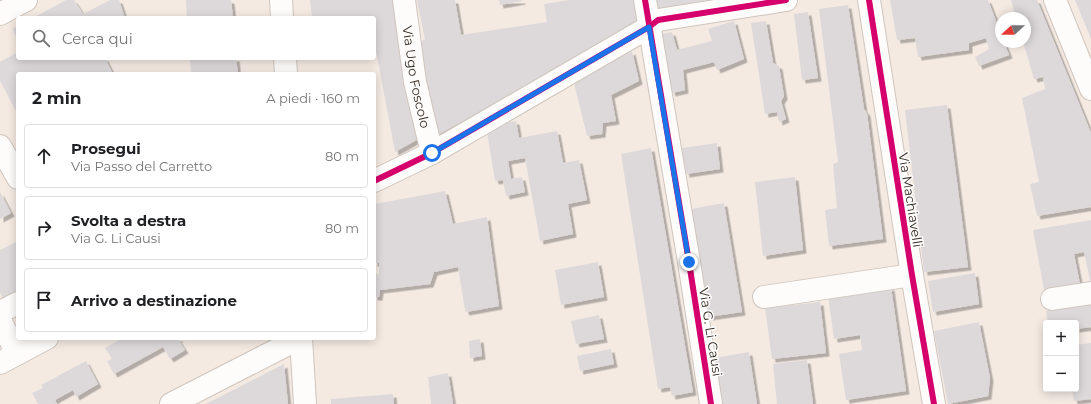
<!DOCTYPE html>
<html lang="it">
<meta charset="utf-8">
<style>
:root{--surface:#fff;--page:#f6f6f6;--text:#202124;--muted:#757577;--line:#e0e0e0}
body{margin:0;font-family:Montserrat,sans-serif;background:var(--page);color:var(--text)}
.controls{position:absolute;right:12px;bottom:12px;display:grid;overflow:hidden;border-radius:4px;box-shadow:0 2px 10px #0003}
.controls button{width:36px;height:36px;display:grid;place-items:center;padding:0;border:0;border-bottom:1px solid var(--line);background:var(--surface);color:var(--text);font:20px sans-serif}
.compass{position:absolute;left:995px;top:12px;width:36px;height:36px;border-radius:50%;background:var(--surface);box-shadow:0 2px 10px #0003;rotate:249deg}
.stop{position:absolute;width:12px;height:12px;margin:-9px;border:3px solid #1a73e8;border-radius:50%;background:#fff}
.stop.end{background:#1a73e8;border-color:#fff;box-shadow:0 1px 4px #0008}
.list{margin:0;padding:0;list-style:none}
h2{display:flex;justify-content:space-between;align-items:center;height:52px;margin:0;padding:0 16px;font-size:17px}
h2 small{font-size:13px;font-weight:400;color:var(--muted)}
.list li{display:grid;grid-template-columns:26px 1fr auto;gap:12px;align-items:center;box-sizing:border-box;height:64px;margin:0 8px 8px;padding:0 8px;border:1px solid var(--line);border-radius:4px}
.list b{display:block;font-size:15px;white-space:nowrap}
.list p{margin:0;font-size:13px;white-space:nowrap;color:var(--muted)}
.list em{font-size:13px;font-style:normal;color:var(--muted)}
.icon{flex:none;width:22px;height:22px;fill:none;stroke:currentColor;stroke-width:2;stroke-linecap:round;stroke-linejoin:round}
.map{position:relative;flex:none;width:1091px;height:404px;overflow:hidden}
.search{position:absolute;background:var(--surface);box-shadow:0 2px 10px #0003;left:16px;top:16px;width:360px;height:44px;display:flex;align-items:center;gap:10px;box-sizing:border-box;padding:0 14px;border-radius:4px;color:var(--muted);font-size:15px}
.panel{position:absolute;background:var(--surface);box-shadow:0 2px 10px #0003;left:16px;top:72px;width:360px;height:268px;border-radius:4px}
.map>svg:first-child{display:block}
.building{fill:#ddd9db;filter:url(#shadow)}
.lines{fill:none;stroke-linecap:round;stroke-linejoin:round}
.minor-casing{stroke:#cfc5bd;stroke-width:24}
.minor{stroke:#fdfcfb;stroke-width:22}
.cycleway-casing{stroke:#fff;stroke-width:8}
.cycleway{stroke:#d6006c;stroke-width:6}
.route{stroke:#1a73e8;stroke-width:5}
.labels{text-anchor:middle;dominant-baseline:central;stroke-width:3;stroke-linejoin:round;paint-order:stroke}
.street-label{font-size:13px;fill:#34281e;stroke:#fff}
</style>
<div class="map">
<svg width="1091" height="404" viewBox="0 0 1091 404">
<defs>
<filter id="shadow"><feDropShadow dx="3.5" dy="3.5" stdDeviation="0" flood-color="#0004"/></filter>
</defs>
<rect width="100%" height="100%" fill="#f4eae2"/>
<g class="building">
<polygon points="66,0 74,0 83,14 110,0 119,0 125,18 33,18"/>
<polygon points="186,0 231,0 233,18 187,18"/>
<polygon points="310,0 395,0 420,138 395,152 374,40 374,18 370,18 370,16 363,18 312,18"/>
<polygon points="417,0 455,0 461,35 547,22 544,4 569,0 638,0 641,24 437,135 429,87 423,87 416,42 425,40"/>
<polygon points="499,0 522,0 522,1 500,5"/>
<polygon points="655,0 732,0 657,12"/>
<polygon points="890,0 988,0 1001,34 1001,42 1004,42 1009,55 979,66 975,57 989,49 986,38 969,43 969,50 918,57 915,38 897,40"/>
<polygon points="1011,0 1037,0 1091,133 1091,207 1037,216 1030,184 1039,182 1022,98 1045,89 1043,77 1034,79 1023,42 1025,42 1025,18 1016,18"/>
<polygon points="1075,0 1091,0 1091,39"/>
<polygon points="848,5 864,109 867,113 883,239 829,246 825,210 837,208 833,164 838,162 819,9"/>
<polygon points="808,12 818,78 802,80 794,14"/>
<polygon points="734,21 744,59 717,70 714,62 683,70 685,90 672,93 657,35 672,32 677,50 712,41 708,29"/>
<polygon points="766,21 773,63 779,66 784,96 781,101 786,119 779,122 777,112 765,114 751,23"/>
<polygon points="18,26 18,43 13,29"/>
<polygon points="632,51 639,81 611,95 616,121 603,123 602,134 587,136 574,83"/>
<polygon points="18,52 18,58 105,58 113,74 18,74 18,115 0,81 0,62"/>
<polygon points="190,58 236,58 238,74 191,74"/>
<polygon points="947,105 968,267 924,272 905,110"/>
<polygon points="516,121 519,138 557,131 563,163 579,160 587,200 568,204 573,234 540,241 525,158 508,161 511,179 522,177 525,192 506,196 503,180 495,181 486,126"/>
<polygon points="717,143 720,169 686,174 682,148"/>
<polygon points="651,148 693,392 672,396 670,387 658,389 621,154"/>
<polygon points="795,177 803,250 763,256 755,182"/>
<polygon points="445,191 453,224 487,217 499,306 466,312 465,310 458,267 434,272 430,284 380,290 379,297 374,297 374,273 379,274 379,263 374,263 374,200 375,204"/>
<polygon points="0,192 11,213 0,219"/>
<polygon points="724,203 742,312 708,317 691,209"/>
<polygon points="1091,220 1091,285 1084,252 1074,254 1080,284 1044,290 1033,230"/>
<polygon points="18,241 18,298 5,305 0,292 0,250"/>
<polygon points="598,262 604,297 561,305 555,270"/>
<polygon points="975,273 979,304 933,312 928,281"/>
<polygon points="891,287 906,391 846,400 839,354 862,350 860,335 834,339 828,296"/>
<polygon points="820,302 826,353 772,359 765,308"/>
<polygon points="1091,304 1091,327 1076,329 1076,323 1048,323 1046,311"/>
<polygon points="599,315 604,339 576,344 571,321"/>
<polygon points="979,322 990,378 988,396 948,404 934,331"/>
<polygon points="122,338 181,338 178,339 185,350 170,359 163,347 114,374 107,361 112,359 105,348"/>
<polygon points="480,339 482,356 470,358 469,341"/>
<polygon points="1091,343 1091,399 1074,401 1072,389 1076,389 1076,345"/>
<polygon points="611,349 614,364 580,371 577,356"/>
<polygon points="749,352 757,404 720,404 714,358"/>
<polygon points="807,360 813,404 777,404 773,364"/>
<polygon points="86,361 98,384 76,397 73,390 55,400 57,404 38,404 32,393 43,388 41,385"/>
<polygon points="284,364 288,404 206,404"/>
<polygon points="448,373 453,404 431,404 428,377"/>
<polygon points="393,394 394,404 331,404 331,399"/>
</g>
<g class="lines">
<defs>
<g id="minor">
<polyline points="281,0 282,18"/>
<path id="s1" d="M404 0 415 82 432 153"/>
<polyline points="645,0 689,262 711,404"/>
<polyline points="869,0 912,275 934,404"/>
<polyline points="1055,0 1091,89"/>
<polyline points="0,14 26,0"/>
<polyline points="285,58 286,74"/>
<polyline points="0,146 18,178"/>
<polyline points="374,181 432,153 649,27 658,20 786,0"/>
<polyline points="764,297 912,275"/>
<polyline points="1052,299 1091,293"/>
<polyline points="0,312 18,303"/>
<polyline points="0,320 17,354"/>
<polyline points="301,338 305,404"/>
<polyline points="0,363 47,338"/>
<polyline points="171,404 300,338"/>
</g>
</defs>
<use href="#minor" class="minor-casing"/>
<use href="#minor" class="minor"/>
<defs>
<g id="cycleway">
<polyline points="645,0 689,262 711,404"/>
<polyline points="869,0 912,275 934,404"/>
<polyline points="374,181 432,153 649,27 658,20 786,0"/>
</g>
</defs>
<use href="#cycleway" class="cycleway-casing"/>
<use href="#cycleway" class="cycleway"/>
</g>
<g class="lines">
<polyline class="route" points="432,153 649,27 689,262"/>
</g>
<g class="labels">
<g class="street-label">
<text stroke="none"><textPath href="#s1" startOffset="78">Via Ugo Foscolo</textPath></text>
<text transform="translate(911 200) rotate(81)">Via Machiavelli</text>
<text transform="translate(711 332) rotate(81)">Via G. Li Causi</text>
</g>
</g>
</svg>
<div class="controls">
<button>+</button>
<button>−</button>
</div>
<svg class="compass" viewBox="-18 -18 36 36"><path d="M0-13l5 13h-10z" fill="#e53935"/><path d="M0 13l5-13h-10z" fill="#757577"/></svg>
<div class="stop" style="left:432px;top:153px"></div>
<div class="stop end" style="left:689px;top:262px"></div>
<div class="search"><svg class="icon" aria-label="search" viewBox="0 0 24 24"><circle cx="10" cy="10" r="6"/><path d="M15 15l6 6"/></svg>Cerca qui</div>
<section class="panel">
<h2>2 min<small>A piedi · 160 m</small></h2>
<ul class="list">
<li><svg class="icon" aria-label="ahead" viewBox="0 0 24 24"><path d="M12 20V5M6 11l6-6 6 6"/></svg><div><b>Prosegui</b><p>Via Passo del Carretto</p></div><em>80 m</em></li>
<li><svg class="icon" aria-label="right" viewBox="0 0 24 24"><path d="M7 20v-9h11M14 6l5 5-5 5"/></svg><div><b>Svolta a destra</b><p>Via G. Li Causi</p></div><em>80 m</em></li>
<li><svg class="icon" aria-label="arrive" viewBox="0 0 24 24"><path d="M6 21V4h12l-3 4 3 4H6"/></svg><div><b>Arrivo a destinazione</b></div></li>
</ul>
</section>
</div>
